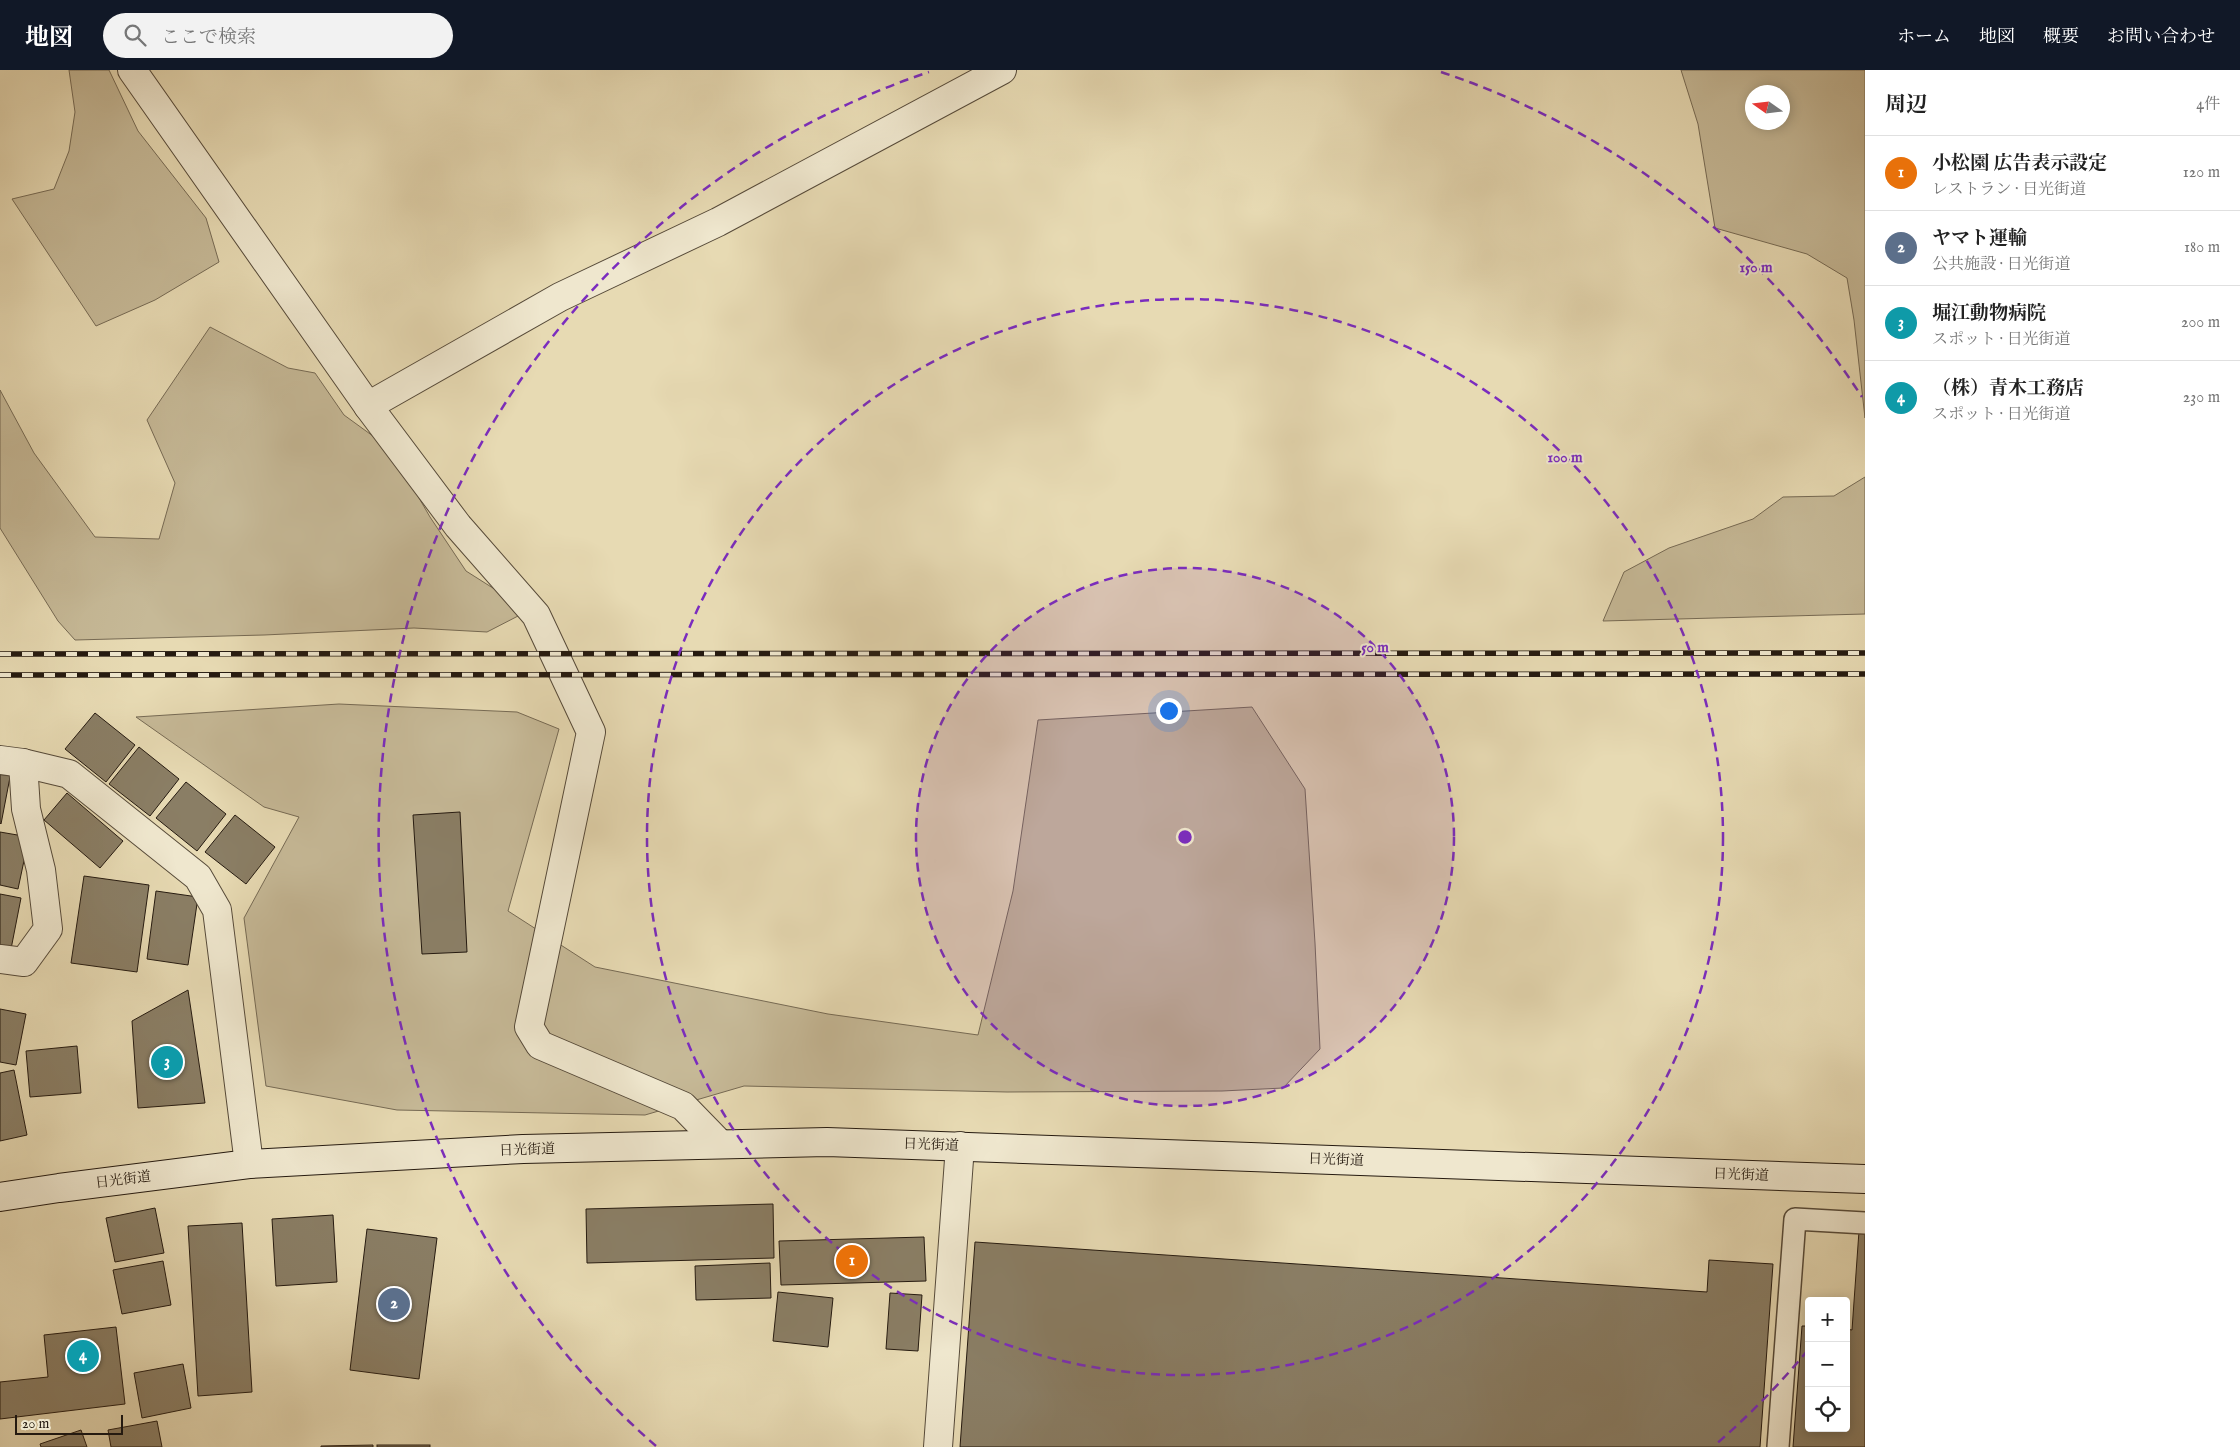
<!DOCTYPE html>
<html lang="ja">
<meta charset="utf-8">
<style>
:root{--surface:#fff;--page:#f2f2f2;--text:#222;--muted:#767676;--line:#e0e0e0;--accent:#111827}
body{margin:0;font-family:"IM FELL English","Noto Serif JP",serif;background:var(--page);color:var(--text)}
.controls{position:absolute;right:15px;bottom:15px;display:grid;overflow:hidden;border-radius:5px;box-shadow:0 2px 12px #0003}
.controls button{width:45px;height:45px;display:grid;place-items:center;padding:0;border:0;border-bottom:1px solid var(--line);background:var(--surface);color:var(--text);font:25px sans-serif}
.compass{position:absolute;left:1745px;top:15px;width:45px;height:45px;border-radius:50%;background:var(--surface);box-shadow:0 2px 12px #0003;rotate:284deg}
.scale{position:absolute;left:15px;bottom:12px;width:108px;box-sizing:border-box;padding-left:5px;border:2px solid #251a10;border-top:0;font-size:14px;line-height:18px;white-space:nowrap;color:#251a10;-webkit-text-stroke:4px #efe7ce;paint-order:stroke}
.you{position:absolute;left:1168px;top:640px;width:18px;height:18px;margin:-12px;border:4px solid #fff;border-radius:50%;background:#1a73e8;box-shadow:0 0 0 8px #1a73e833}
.badge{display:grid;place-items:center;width:32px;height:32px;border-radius:50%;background:var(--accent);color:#fff;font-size:16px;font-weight:700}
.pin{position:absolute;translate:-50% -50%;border:2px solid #fff;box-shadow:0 1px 5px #0006}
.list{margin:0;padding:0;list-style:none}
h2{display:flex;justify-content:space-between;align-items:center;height:65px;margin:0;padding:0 20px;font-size:21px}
h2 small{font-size:16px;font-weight:400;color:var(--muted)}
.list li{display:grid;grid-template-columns:32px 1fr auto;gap:15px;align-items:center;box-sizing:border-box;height:75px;padding:0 20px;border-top:1px solid var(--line)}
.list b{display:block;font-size:19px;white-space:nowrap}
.list p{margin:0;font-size:16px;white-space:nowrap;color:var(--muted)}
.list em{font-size:16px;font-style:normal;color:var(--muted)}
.icon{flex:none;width:28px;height:28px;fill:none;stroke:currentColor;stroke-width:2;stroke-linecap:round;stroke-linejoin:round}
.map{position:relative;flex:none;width:1865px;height:1377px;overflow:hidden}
header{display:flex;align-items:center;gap:30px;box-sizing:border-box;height:70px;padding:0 25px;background:var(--accent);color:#fff}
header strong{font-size:24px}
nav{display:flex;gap:28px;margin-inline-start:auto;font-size:18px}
.search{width:350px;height:45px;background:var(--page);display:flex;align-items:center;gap:12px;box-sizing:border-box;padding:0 18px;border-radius:28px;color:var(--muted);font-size:19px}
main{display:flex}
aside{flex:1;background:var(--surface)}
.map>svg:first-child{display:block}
.green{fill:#c6b997;stroke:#766a54;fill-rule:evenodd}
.building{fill:#8a7e65;stroke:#251a10}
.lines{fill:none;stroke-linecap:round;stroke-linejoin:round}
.service-casing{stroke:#564a39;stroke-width:24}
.minor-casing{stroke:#564a39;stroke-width:30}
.secondary-casing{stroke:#251a10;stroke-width:30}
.service{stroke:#efe7ce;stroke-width:21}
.minor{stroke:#efe7ce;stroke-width:28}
.secondary{stroke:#efe7ce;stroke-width:28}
.rail-casing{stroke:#251a10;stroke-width:5.5}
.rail{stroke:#efe7ce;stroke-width:4;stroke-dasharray:11;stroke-linecap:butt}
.ring{fill:none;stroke:#7b2cbf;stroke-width:2.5;stroke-dasharray:9 6}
.labels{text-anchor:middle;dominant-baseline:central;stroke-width:4;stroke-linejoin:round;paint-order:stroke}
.street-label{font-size:14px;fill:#251a10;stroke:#efe7ce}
.centre{fill:#7b2cbf;stroke:#efe7ce;stroke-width:2.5}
.ring-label{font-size:15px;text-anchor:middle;font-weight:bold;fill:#7b2cbf;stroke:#efe7ce;stroke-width:4;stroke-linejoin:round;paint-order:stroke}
</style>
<header>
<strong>地図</strong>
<div class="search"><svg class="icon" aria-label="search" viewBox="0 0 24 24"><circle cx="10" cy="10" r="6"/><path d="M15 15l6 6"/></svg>ここで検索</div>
<nav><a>ホーム</a><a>地図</a><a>概要</a><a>お問い合わせ</a></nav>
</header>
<main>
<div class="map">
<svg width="1865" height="1377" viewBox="0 0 1865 1377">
<rect width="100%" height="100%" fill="#e7dab3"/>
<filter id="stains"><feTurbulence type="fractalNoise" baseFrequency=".004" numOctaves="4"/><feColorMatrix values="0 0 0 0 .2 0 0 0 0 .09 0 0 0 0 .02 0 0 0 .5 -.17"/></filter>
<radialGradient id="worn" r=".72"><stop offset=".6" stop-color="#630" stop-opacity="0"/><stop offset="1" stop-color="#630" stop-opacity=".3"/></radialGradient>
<g class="green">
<polygon points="69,0 109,0 138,61 206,148 219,192 155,230 96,256 12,129 54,119 69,81 75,42"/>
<path d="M1681 0H1865V348L1854 250 1847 208 1807 184 1715 158 1698 54ZM1782 22V52H1752V22Z"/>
<polygon points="210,257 288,298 315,303 344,345 377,369 404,402 430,447 466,501 496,520 520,545 487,562 414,558 264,565 75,570 58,551 0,458 0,320 34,383 95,467 159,469 175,413 147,350"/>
<polygon points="1865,407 1865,544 1603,551 1624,502 1669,478 1753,449 1783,427 1834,426"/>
<polygon points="339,634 517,642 559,659 508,841 595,897 828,944 978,965 1013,821 1038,650 1252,637 1305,719 1315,873 1320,979 1283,1018 1222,1021 1007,1022 744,1016 645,1045 397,1040 266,1016 244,848 299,747 264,737 136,647"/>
</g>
<g class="building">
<polygon points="95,643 135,675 106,712 65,679"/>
<polygon points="139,677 179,709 150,746 109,714"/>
<polygon points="0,700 11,702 1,754 0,753"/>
<polygon points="186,712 226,744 197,781 156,748"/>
<polygon points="67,723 123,771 100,798 44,750"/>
<polygon points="460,742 467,882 422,884 413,745"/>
<polygon points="235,745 275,777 246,814 205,782"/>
<polygon points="0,762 29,767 18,819 0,815"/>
<polygon points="84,806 149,815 137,902 71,893"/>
<polygon points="156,821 198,827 188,895 147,889"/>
<polygon points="0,824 21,828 11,879 0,877"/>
<polygon points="188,920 205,1033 138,1038 132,951"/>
<polygon points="0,939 26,944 16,995 0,992"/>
<polygon points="77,976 81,1023 30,1027 26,981"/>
<polygon points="14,1000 27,1065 0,1071 0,1003"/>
<polygon points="773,1134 774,1188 587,1193 586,1139"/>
<polygon points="155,1138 164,1183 115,1192 106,1148"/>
<polygon points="333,1145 337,1212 276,1216 272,1149"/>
<polygon points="242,1153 252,1322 198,1326 188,1156"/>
<polygon points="367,1159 437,1168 419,1309 350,1300"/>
<polygon points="1859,1161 1865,1162 1865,1377 1793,1377 1802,1256 1809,1256 1809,1358 1846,1358 1846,1259 1852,1260"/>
<polygon points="924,1167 926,1211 781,1215 779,1171"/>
<polygon points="975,1172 1707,1222 1709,1190 1773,1194 1760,1377 960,1377"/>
<polygon points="163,1191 171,1235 122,1244 113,1200"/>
<polygon points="770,1193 771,1228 696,1230 695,1196"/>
<polygon points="778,1222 833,1228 828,1277 773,1271"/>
<polygon points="890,1223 922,1225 918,1281 886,1279"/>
<polygon points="116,1257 125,1334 0,1349 0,1312 48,1307 44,1265"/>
<polygon points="183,1294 191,1338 142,1348 134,1303"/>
<polygon points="157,1351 162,1377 111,1377 108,1360"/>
<polygon points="81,1360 87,1377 41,1377 40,1374"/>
<polygon points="373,1375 373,1377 321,1377 321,1376"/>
<rect x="377" y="1375" width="53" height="2"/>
</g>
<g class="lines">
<defs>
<polyline id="service" points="1778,1377 1795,1149 1865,1153"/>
<g id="minor">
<polyline points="132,0 368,336 458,456 536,545 591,662 529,957 540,975 683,1036 720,1074"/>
<polyline points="368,336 560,227 718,152 1002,0"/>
<polyline points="0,690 23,693 69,704 198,807 217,840 249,1094"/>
<polyline points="0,889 24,892 48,859 41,800 26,739 23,693"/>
<polyline points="938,1377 960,1076"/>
</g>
<polyline id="secondary" points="0,1127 59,1118 249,1094 523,1079 827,1072 1865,1109"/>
</defs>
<use href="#service" class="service-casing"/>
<use href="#minor" class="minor-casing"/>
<use href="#secondary" class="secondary-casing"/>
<use href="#service" class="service"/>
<use href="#minor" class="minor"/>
<use href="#secondary" class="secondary"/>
<defs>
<g id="rail">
<polyline points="0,584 1865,583"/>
<polyline points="0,605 1865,604"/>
</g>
</defs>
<use href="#rail" class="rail-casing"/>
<use href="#rail" class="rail"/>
</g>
<circle cx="1185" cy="767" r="269" fill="#7b2cbf" fill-opacity=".12"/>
<g class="ring">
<circle cx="1185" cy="767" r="269"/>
<circle cx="1185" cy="767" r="538"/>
<path d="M1808 1280A807 807 0 0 1 1714 1376M656 1376A807 807 0 0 1 929 2M1441 2A807 807 0 0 1 1862 327"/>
</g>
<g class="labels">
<g class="street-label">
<text transform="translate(931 1075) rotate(2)">日光街道</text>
<text transform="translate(527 1080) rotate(-2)">日光街道</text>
<text transform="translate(1336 1090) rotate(2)">日光街道</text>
<text transform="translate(1741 1105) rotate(2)">日光街道</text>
<text transform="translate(123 1110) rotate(-7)">日光街道</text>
</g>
</g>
<circle cx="1185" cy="767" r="8" class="centre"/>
<g class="ring-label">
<text x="1756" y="202">150 m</text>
<text x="1565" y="392">100 m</text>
<text x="1375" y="582">50 m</text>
</g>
<rect width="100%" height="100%" filter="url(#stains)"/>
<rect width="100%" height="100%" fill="url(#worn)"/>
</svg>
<div class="controls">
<button>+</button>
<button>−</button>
<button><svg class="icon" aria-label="locate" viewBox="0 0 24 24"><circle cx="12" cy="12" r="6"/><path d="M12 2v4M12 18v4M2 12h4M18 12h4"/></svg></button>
</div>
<svg class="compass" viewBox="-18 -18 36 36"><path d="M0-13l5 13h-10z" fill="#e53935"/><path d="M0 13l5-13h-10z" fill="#767676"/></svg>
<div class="scale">20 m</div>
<div class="you"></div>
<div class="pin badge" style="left:852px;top:1191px;background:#e8710a">1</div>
<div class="pin badge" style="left:394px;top:1234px;background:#5c6f8a">2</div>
<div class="pin badge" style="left:167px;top:992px;background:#0f9aa8">3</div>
<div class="pin badge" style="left:83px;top:1286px;background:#0f9aa8">4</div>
</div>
<aside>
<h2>周辺<small>4件</small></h2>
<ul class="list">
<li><span class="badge" style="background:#e8710a">1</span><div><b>小松園 広告表示設定</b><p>レストラン · 日光街道</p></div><em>120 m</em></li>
<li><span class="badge" style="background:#5c6f8a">2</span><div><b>ヤマト運輸</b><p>公共施設 · 日光街道</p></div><em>180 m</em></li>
<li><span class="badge" style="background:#0f9aa8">3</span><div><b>堀江動物病院</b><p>スポット · 日光街道</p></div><em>200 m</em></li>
<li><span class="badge" style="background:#0f9aa8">4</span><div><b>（株）青木工務店</b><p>スポット · 日光街道</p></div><em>230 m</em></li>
</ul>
</aside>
</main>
